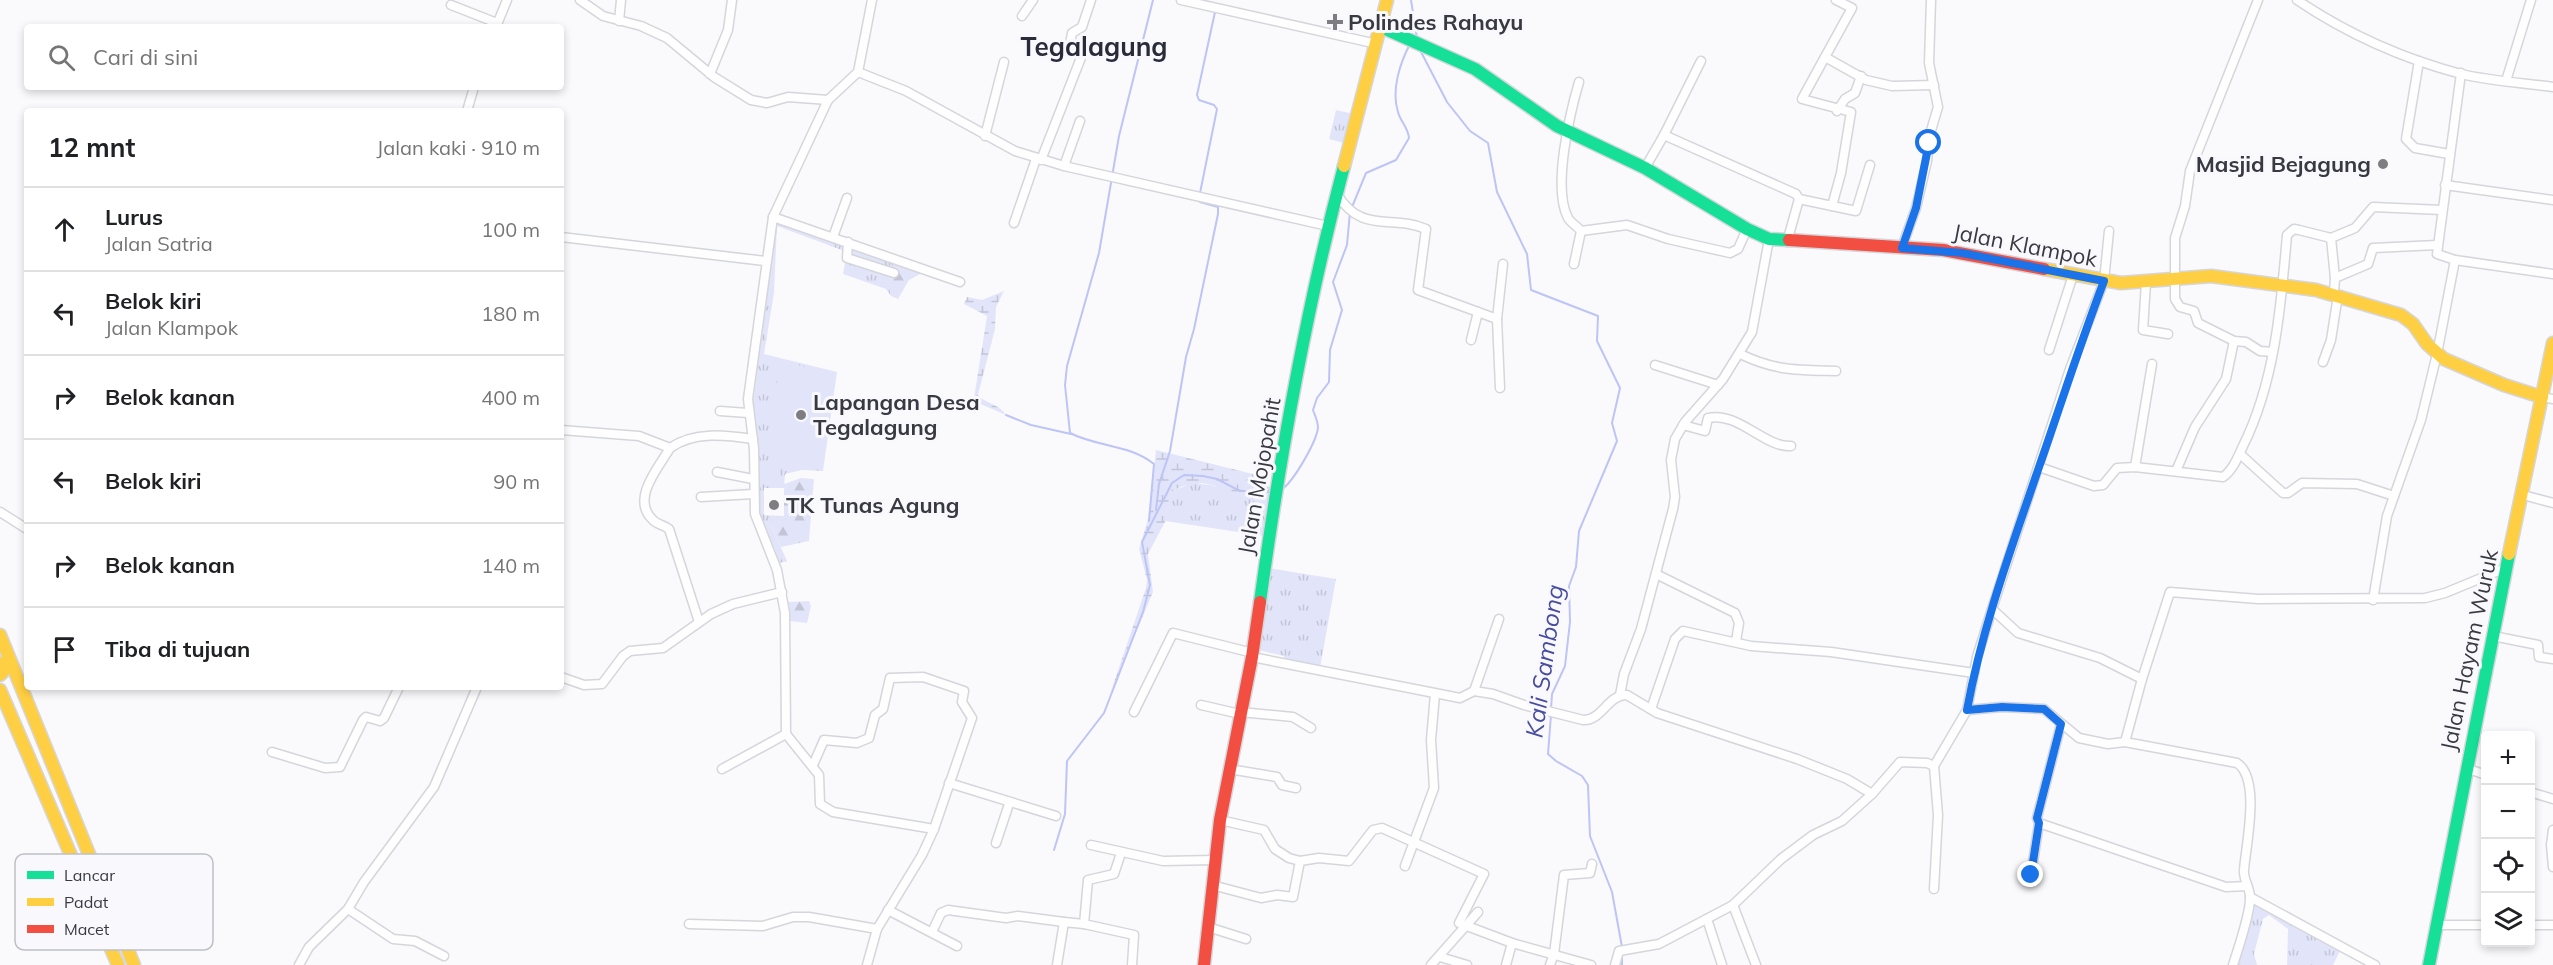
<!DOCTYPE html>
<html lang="id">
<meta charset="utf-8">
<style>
:root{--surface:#fff;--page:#f6f6f6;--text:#202124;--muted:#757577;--line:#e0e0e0}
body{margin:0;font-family:Mulish,sans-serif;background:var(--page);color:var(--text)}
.controls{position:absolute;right:18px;bottom:18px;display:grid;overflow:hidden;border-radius:6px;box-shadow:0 3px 9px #0003}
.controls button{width:54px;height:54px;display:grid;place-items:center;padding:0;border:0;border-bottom:2px solid var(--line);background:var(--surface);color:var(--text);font:30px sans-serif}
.stop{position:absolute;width:18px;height:18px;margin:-14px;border:4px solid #1a73e8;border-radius:50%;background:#fff}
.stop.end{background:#1a73e8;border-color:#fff;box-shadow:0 2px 6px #0008}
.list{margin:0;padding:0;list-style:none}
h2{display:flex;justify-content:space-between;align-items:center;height:78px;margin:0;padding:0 24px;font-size:26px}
h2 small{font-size:20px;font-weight:400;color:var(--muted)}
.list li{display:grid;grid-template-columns:39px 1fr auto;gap:18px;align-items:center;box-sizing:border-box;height:84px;padding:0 24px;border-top:2px solid var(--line)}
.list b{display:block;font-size:22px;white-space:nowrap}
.list p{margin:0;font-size:20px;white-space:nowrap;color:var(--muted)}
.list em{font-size:20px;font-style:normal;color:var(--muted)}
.icon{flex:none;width:33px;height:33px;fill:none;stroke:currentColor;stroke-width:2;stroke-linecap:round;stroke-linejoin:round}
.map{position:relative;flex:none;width:2553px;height:965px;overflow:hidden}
.search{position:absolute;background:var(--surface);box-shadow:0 3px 9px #0003;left:24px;top:24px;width:540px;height:66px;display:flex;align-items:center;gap:15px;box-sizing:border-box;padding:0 21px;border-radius:6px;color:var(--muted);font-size:22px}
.panel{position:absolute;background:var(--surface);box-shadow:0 3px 9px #0003;left:24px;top:108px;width:540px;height:582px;border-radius:6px}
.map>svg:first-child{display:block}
.grass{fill:url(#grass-tufts)}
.forest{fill:url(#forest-firs)}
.wetland{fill:url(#wetland-marsh)}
.garden{fill:#e2e5f9}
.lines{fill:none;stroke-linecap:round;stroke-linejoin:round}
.stream{stroke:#bdc4f6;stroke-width:2}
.street-casing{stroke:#d5d6db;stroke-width:11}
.fast-casing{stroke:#d5d6db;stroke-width:15}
.slow-casing{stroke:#d5d6db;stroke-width:15}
.jam-casing{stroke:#d5d6db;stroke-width:15}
.street{stroke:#fefeff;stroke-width:8}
.fast{stroke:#16e098;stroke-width:12}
.slow{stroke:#ffcf43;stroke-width:12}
.jam{stroke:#f24e42;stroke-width:12}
.route{stroke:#1a73e8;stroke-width:8}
.poi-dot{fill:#7d7d82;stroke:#f9f9fd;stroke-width:2}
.labels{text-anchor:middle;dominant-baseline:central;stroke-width:6;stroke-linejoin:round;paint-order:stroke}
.poi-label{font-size:22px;font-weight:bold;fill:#393a41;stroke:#f9f9fd;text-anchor:start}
.street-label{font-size:22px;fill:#393a41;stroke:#f9f9fd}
.water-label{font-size:24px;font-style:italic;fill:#474c9f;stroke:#f9f9fd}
.quarter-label{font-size:26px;font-weight:bold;fill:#292b38;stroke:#f9f9fd}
.key{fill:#f9f9fd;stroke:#bfc0c5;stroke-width:1.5}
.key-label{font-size:16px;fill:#393a41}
</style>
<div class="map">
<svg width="2553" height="965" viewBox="0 0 2553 965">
<defs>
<pattern id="grass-tufts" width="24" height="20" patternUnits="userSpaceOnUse" patternTransform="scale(1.5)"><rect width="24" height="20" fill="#e2e5f9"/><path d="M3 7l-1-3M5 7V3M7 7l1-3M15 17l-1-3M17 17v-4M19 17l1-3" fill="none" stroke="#c3c5d7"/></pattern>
<pattern id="forest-firs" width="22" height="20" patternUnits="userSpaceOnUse" patternTransform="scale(1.5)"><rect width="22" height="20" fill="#e2e5f9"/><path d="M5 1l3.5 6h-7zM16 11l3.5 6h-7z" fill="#c3c5d7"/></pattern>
<pattern id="wetland-marsh" width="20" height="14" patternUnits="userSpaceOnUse" patternTransform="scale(1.5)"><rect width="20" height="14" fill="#e2e5f9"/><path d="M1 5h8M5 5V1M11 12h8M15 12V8" fill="none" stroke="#c3c5d7"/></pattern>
</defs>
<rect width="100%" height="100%" fill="#fafafc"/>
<g class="grass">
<polygon points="1336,110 1354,114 1347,144 1329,139"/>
<polygon points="774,222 894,263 889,280 891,296 886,289 843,274 847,252 777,226 774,293 764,354 837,372 823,471 802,470 785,474 784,488 764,488 764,515 784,516 784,519 772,527 787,561 780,563 759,510 758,443 753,405"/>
<polygon points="1193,483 1210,485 1269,501 1265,536 1165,521 1172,491"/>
<polygon points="1268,568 1336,579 1320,668 1284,660 1284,656 1258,650"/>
<polygon points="2251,901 2340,951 2333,965 2287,965 2288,929 2269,915 2263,919 2254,954 2257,965 2235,965"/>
</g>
<g class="forest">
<path d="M894 263 922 273 909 280 898 299 891 296C887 283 889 274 894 263Z"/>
<polygon points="801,478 814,479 809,541 781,547 772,527 784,518 784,484"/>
<polygon points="809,601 811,606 807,623 790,621 789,602"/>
</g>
<g class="wetland">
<path d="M1004 291 996 307 995 329 978 395C986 404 998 403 1006 415L978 403 974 398 987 316 964 304 967 297 982 300Z"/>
<polygon points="1156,450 1261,476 1260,485 1271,487 1269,501 1230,496 1215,486 1203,483 1183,486 1172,491 1166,520 1148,554 1153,592 1109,697 1146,588 1147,580 1139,549 1148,519"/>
</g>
<g class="garden">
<polygon points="780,361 835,374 821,468 767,456"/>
<polygon points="765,466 780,466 779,486 765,486"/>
</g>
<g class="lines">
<g class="stream">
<polyline points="1411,0 1417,38"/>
<polyline points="1420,50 1447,102 1470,131 1488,143 1497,192 1527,254 1531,290 1598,316 1597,341 1620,388 1612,423 1617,441 1579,531 1576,567 1569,586 1570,622 1565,666 1552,694 1551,709"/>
<polyline points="1200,193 1217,109 1214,105 1199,100 1197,95 1215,12"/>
<path d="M1352 207 1366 173 1396 160 1409 138C1408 127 1400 121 1398 112 1391 90 1400 63 1410 44"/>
<polyline points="1006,415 1031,425 1071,434"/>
<path d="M1278 491C1291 488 1316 442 1318 428 1318 421 1315 416 1313 410L1317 398 1329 382 1330 350 1342 310 1333 282 1347 245 1350 212"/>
<polyline points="1156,510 1159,484 1170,451 1186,357 1194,329 1218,214 1218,207 1200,202 1199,199"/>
<path d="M1149 521 1154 464C1129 444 1097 447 1070 433L1065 385 1067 366 1099 253 1119 136 1153 0"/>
<polyline points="1551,715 1548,754 1556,761 1582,776 1588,785 1590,836 1612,892 1622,947"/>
<polyline points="1054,850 1065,814 1067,761 1104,713 1143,612 1150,585 1142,542 1172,483 1184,475 1203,476 1217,479 1240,491 1269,492"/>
<polyline points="1622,965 1622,956"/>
</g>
<defs>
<g id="street">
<polyline points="580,0 603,16 641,26 667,38 714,77 751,100 767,103 788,97 828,100"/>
<polyline points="872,0 858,72 906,91 1015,151 1064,166 1328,226"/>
<polyline points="1181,0 1377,44"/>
<polyline points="1836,0 1852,8 1825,57 1866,80 1892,86 1934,85"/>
<polyline points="2258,0 2190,171 2185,206 2175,238 2175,299 2180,307 2194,311 2198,323 2234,341 2246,342 2260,351 2272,352"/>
<path d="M2297 0C2346 33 2404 59 2461 74 2491 81 2523 83 2553 87"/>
<polyline points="451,5 497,23"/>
<polyline points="1022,16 1033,0"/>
<polyline points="619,21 621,0"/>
<polyline points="496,27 507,0"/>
<polyline points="1825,57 1802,99 1851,112 1841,173 1832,206"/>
<polyline points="2419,61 2406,139 2415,148 2449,154"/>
<polyline points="858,72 828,100 773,217 748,399 754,449 755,514 777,570 785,613 786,734 819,775 820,804 833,812 934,829"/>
<polyline points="2461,73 2437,254 2455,260 2553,274"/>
<polyline points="710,74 728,30 732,0"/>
<polyline points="2506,81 2531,0"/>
<polyline points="467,111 474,87"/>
<polyline points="1837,111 1845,99 1855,93 1861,76"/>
<polyline points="1664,135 1701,61"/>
<polyline points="985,136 1004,62"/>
<polyline points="1041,160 1082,55 1080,49 1070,44 1072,33 1082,27 1091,0"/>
<polyline points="1064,166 1080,121"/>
<polyline points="1645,168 1664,135 1796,194 1799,199 1787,242"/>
<polyline points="2445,185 2553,200"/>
<path d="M1337 194C1362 235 1391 214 1426 229L1418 290 1497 319"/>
<polyline points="1799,199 1856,211 1870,165"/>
<polyline points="773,217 960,282"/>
<polyline points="1014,223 1036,159"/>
<polyline points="1581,231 1627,225 1668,239 1730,253 1738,249 1747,229"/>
<polyline points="561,237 765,261"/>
<polyline points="833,237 847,198"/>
<polyline points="2331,238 2335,278"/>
<polyline points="848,242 847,258 894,273"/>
<polyline points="1902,247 1916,208 1927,161 1930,134 1938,107 1929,63 1931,0"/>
<path d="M1574 264 1581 231C1577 226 1571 223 1568 218 1552 188 1570 113 1579 82"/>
<polyline points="2146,282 2143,330 2168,334"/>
<polyline points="2334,293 2335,278 2368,264 2373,248 2437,245"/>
<polyline points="1471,340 1478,312"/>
<polyline points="2049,350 2073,275"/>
<path d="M1740 354C1776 371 1796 370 1836 371"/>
<polyline points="2323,362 2331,340 2338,295"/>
<polyline points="1655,365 1718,385"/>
<polyline points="1500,388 1497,319 1503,264"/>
<polyline points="2542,397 2553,399"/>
<polyline points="720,411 748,413"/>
<path d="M1683 425 1705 431 1708 418C1738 411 1765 448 1791 446"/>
<polyline points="561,430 639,436 670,448"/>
<polyline points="2240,454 2283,493 2288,493 2302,483 2357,484 2394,496"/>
<path d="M2039 467 2094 486 2103 485 2117 468 2135 467 2223 477C2233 470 2238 457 2243 446 2275 382 2281 306 2287 235L2294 229 2299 230 2331 238 2355 228 2373 207 2442 210"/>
<polyline points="2135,467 2152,364"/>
<polyline points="2176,471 2195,427 2226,379 2234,341"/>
<polyline points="717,472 753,479"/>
<polyline points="2523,495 2553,503"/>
<polyline points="701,497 753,494"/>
<polyline points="0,512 27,529"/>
<polyline points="1656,574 1735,613 1739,623 1736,641"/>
<polyline points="2373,600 2387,516 2421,420 2437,354 2455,260"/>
<polyline points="1992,609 2070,369 2104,281 2109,231"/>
<path d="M699 622 669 529C664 525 656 524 653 520 630 499 659 467 670 448 694 431 726 435 753 439"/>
<polyline points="2493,636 2538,645 2539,657 2553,659"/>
<path d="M1252 657 1460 698 1474 691 1493 694 1524 705 1583 720C1602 721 1608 694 1627 695L1657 713 1797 759 1847 779 1872 794 1900 762 1927 763 1934 766 1967 710 1977 657 1992 609 2018 633 2100 658 2142 679 2125 742 2237 763C2261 779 2246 844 2244 870 2243 879 2250 888 2250 897 2251 912 2238 949 2233 965"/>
<polyline points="561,677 584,685 602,684 623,656 630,651 663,648 711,614 733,604 782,592"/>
<polyline points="2142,679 2170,592 2258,599 2425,598 2445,593 2508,567"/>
<polyline points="1474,691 1499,619"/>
<polyline points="1620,695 1624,674 1641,629 1673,509 1675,497 1671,460 1675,439 1685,422 1723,379 1752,332 1769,239"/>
<polyline points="1201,705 1240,714"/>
<polyline points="1651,709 1675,639 1683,631 1751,646 1831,652 1974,673"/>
<polyline points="1967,710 2002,707 2044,709 2079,738 2108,744 2125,742"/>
<polyline points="1134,712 1173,633 1253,653"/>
<polyline points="1240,712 1293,717 1311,728"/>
<polyline points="2061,724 2037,818 2039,823 2226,887 2247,886"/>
<polyline points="272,752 325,768 340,767 363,720 366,717 380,721 384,718 399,687"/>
<polyline points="813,765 824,740 857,743 869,738 875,715 883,709 890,678 923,677 964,691 962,702 972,718 934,829 922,855 877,929 867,965"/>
<polyline points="2466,768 2486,775"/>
<polyline points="722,769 786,734"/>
<polyline points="1229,769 1277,777 1282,785 1296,788"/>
<polyline points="949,783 1056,816"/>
<polyline points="2530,792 2553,799"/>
<polyline points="1220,820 1264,830 1275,849 1289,858 1300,861 1319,858 1349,861 1373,830 1382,828 1484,874 1459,923 1512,943 1506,965"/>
<polyline points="2553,830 2551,845 2553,867"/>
<polyline points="996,843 1009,804"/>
<polyline points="1091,845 1163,861 1215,860"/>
<polyline points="1121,853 1114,874 1088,880 1084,924 1134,935 1132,965"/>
<polyline points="1405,866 1434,788 1431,740 1435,694"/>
<polyline points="2031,875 2039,823"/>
<polyline points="1212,885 1261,898 1277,895 1293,897 1300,861"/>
<polyline points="1934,889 1938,815 1934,766"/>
<polyline points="2250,897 2375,965"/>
<polyline points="1733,905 1756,965"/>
<polyline points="348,909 393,939 415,941 444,956"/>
<polyline points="888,910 957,946"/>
<polyline points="1707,919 1722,965"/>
<polyline points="689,924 763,926 793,917 809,917 877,929"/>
<polyline points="2435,925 2486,925"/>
<polyline points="2530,925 2553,925"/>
<polyline points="1208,927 1246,939"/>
<polyline points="932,932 941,913 948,910 1006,918 1018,916 1064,922"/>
<polyline points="1512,943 1591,965"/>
<polyline points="1440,957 1467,965"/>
<polyline points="299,965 309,947 348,909 364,882 434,787 477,687"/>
<polyline points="1057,965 1064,922 1084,924"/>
<polyline points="1431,965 1478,912"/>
<polyline points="1550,965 1554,954 1564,875 1590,873 1592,864"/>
<polyline points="1615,965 1619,951 1659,944 1733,905 1781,859 1813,835 1842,821 1872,794"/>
</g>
<g id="fast">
<polyline points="1381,27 1475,69 1557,126 1645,168 1747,229 1769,239 1789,240"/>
<path d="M1260 602C1280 455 1306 309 1344 166"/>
<polyline points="2429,965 2509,554"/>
</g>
<g id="slow">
<polyline points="1344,166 1387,0"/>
<polyline points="2044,269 2121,283 2211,276 2316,290 2401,315 2413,324 2427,344 2444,359 2504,385 2542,397"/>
<polyline points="2509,554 2553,343"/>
<polyline points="0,635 134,965"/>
<polyline points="0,663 3,672 0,675"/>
<polyline points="0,690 118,965"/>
</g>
<g id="jam">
<polyline points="1789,240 1943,250 2044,269"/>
<polyline points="1204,965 1220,820 1252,657 1260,602"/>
</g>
</defs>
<use href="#street" class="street-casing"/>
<use href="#fast" class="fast-casing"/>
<use href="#slow" class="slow-casing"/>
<use href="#jam" class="jam-casing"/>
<use href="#street" class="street"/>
<use href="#fast" class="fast"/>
<use href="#slow" class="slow"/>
<use href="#jam" class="jam"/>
</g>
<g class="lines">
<path class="route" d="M1929 143 1916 208 1902 248 1962 253 2104 281C2080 344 2060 407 2038 470 2011 549 1982 628 1967 710L2002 707 2044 709 2061 724 2037 818 2039 823 2031 875"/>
</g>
<g class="poi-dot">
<path d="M1332 13h6v6h6v6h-6v6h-6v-6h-6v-6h6z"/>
<circle cx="2383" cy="164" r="6"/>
<circle cx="801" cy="415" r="6"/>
<circle cx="774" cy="505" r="6"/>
</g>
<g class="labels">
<g class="poi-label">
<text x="1348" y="22">Polindes Rahayu</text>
<text x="2371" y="164" text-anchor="end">Masjid Bejagung</text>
<text x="813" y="402">Lapangan Desa<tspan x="813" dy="25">Tegalagung</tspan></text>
<text x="786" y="505">TK Tunas Agung</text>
</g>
<g class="street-label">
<text transform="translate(2025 245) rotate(11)">Jalan Klampok</text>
<text transform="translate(1259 476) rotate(-80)">Jalan Mojopahit</text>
<text transform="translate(2469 650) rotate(-78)">Jalan Hayam Wuruk</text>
</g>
<g class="water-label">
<text transform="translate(1544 661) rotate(-82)">Kali Sambong</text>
</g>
<g class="quarter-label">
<text x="1094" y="46">Tegalagung</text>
</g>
</g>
<rect x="15" y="854" width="198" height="96" rx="9" class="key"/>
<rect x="27" y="871" width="27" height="8" fill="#16e098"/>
<rect x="27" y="898" width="27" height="8" fill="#ffcf43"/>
<rect x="27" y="925" width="27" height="8" fill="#f24e42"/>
<g class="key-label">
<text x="64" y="881">Lancar</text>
<text x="64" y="908">Padat</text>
<text x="64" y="935">Macet</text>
</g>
</svg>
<div class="controls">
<button>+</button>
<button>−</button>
<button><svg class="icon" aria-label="locate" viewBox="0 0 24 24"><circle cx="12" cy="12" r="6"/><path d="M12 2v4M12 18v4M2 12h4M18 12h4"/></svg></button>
<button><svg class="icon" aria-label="layers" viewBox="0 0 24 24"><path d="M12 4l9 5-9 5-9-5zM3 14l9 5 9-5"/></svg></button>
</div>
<div class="stop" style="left:1929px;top:143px"></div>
<div class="stop end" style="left:2031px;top:875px"></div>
<div class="search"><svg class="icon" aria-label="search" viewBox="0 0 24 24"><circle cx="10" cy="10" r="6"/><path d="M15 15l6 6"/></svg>Cari di sini</div>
<section class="panel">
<h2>12 mnt<small>Jalan kaki · 910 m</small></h2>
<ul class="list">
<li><svg class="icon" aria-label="ahead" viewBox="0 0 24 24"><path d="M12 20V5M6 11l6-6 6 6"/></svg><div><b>Lurus</b><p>Jalan Satria</p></div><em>100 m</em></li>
<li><svg class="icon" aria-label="left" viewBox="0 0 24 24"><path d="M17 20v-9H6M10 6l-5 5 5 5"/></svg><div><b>Belok kiri</b><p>Jalan Klampok</p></div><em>180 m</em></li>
<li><svg class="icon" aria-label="right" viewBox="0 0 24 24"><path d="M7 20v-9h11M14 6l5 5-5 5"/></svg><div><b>Belok kanan</b></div><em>400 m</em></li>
<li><svg class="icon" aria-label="left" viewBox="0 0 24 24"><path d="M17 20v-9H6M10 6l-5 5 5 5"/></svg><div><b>Belok kiri</b></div><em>90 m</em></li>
<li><svg class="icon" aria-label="right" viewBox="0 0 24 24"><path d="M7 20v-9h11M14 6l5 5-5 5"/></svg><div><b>Belok kanan</b></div><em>140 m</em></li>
<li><svg class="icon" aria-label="arrive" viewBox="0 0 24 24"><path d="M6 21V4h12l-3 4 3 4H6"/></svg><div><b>Tiba di tujuan</b></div></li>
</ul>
</section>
</div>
